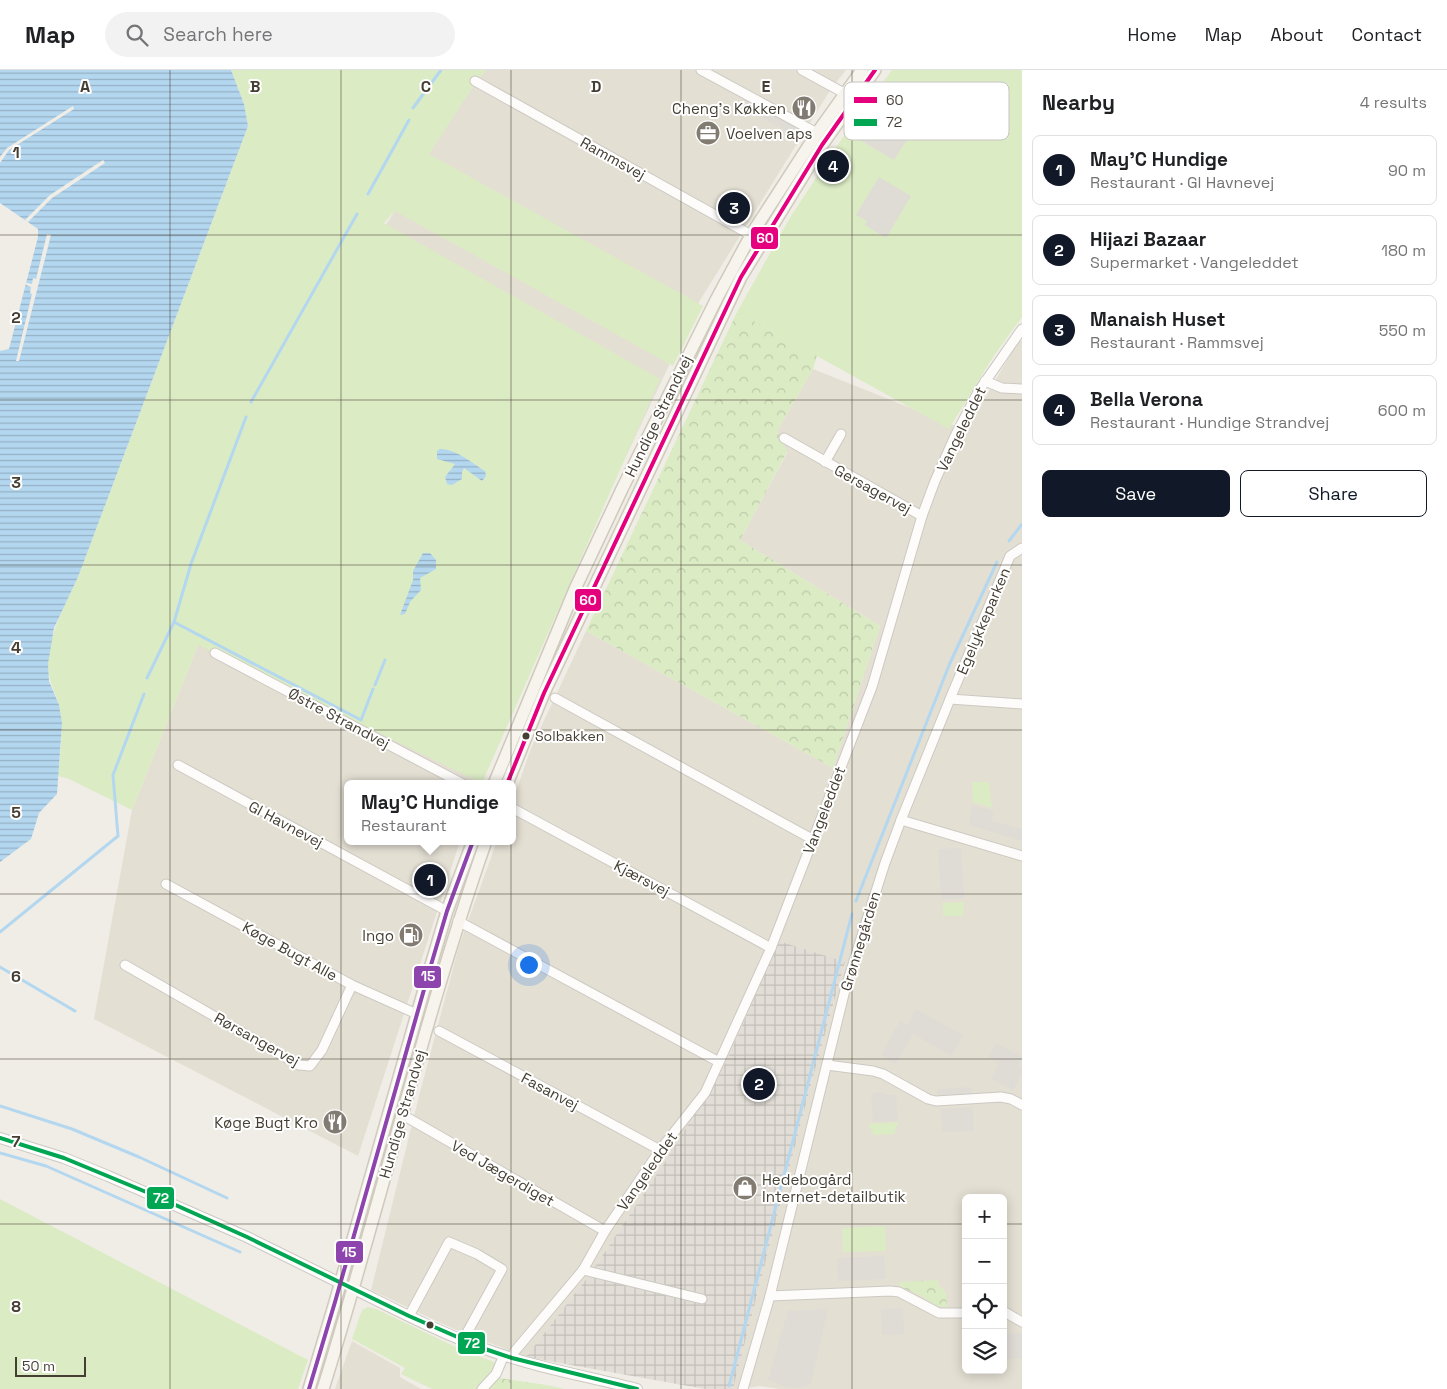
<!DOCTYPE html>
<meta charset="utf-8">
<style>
:root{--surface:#fff;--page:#f2f2f2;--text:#202124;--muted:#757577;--line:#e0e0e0;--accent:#111827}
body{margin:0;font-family:"Space Grotesk",sans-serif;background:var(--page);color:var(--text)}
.controls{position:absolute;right:15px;bottom:15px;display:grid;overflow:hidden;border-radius:8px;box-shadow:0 2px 12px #0003}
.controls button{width:45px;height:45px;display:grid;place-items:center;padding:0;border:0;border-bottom:1px solid var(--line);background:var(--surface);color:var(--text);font:25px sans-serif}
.scale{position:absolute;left:15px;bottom:12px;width:71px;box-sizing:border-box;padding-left:5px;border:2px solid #453e33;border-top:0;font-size:14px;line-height:18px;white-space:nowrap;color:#453e33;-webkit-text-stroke:4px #fff;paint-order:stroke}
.you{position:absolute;left:528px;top:894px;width:18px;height:18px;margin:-12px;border:4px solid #fff;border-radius:50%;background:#1a73e8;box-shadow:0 0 0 8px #1a73e833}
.badge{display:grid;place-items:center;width:32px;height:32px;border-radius:50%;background:var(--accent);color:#fff;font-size:16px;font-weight:700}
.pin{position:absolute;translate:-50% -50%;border:2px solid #fff;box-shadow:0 1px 5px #0006}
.popup{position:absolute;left:344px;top:710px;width:172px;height:65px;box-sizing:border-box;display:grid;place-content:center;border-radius:8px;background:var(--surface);filter:drop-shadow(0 1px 4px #0005);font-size:16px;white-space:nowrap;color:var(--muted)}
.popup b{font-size:19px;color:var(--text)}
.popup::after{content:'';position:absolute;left:50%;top:100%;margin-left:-10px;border:10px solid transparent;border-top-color:var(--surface)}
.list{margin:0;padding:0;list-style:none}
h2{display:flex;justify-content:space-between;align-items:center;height:65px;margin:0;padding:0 20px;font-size:21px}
h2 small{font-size:16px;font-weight:400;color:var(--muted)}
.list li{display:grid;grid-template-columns:32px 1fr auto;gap:15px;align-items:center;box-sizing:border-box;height:70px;margin:0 10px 10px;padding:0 10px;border:1px solid var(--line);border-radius:8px}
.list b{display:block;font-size:19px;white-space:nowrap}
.list p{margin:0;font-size:16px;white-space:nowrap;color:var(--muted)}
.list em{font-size:16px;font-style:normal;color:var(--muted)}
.actions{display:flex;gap:10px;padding:15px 20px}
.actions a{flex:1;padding:11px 0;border:1px solid var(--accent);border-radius:8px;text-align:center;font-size:18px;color:var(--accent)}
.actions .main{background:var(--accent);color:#fff}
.icon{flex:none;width:28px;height:28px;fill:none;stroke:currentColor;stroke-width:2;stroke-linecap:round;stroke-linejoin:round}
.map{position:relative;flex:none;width:1022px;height:1319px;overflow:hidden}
header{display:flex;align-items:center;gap:30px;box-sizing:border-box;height:70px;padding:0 25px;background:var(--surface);border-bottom:1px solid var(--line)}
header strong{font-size:24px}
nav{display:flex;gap:28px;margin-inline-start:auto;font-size:18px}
.search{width:350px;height:45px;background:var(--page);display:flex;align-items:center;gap:12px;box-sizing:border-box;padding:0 18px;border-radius:28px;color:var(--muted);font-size:19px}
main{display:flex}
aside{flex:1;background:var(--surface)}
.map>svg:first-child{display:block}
.residential{fill:#e4dfd3;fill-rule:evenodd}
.industrial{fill:url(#industrial-grid)}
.green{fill:#dbebc4}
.forest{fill:url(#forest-crowns)}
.parking{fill:#dfdcd6}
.water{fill:url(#water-rules)}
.pier{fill:#f0ede6}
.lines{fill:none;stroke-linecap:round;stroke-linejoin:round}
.stream{stroke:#b4d7f0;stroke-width:3}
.minor-casing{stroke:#ccc9c2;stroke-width:11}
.tertiary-casing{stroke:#ccc9c2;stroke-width:12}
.secondary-casing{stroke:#cfcabd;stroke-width:14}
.minor{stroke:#fdfcfb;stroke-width:9}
.tertiary{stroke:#fdfcfb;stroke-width:10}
.secondary{stroke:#f6f4ed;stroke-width:11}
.bus-1-casing{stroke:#fff;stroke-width:8}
.bus-2-casing{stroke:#fff;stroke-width:8}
.bus-3-casing{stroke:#fff;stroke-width:8}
.bus-1{stroke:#e5007d;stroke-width:4}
.bus-2{stroke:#00a651;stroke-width:4}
.bus-3{stroke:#8e44ad;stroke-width:4}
.grid{fill:none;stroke:#453e33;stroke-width:1;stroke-opacity:0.55}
.bus-dot{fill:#453e33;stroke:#fff;stroke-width:2}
.labels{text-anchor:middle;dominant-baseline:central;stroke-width:4;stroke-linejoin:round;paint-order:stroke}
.bus-label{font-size:14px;fill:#453e33;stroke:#fff;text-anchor:start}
.poi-label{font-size:15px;fill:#453e33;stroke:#fff;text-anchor:end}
.street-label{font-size:15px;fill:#453e33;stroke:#fff}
.key{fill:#fff;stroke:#c7c5c2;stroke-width:1}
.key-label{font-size:14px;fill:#453e33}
.grid-label{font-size:16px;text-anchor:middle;font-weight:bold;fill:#453e33;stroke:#fff;stroke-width:4;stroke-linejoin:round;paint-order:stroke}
.line-badge{stroke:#fff;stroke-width:2}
.badge-label{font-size:14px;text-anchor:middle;font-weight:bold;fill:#fff}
</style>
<header>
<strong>Map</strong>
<div class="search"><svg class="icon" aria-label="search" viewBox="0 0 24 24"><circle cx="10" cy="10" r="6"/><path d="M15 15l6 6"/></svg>Search here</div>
<nav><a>Home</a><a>Map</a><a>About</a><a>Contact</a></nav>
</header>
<main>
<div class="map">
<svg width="1022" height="1319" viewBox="0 0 1022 1319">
<defs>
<pattern id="industrial-grid" width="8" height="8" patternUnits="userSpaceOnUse" patternTransform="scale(1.25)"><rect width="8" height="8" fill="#e2ded7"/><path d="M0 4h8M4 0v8" fill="none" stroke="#c3c0b9"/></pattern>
<pattern id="forest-crowns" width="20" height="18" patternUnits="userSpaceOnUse" patternTransform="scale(1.25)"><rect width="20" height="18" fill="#dbebc4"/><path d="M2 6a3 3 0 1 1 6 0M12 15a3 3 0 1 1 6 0" fill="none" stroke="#bdcba9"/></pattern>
<pattern id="water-rules" width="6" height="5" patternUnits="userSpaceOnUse" patternTransform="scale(1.25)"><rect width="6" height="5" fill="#b4d7f0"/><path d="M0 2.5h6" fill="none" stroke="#94b0c3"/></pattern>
</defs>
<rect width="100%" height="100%" fill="#f0ede6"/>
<g class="residential">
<polygon points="486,0 846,0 831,19 699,232 612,416 484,699 479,714 348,714 348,771 460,771 358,1086 94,949 132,740 198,575 347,213 395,141 403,131 437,69 474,15"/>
<path d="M1019 270 1022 271V1319H780L759 1316 743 1319H733L810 1018 845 893 779 871 726 992 663 1095 590 1204 526 1287 447 1256 371 1220 419 1026 459 876 497 771H512L513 729 532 676 586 561 833 698 880 556 740 470 787 383 777 361 813 299 966 360ZM966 1128H1003V1300H966Z"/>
<polygon points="352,1271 400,1298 400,1307 421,1319 335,1319"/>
</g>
<polygon class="industrial" points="779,871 845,892 810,1018 733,1319 705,1319 526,1287 590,1204 663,1095 726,992"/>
<g class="green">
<path d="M231 0H486L474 15 429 84 703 236 673 296 395 141 384 153 660 309 482 713 198 575 132 740 69 709 58 706C60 683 64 660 59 637 56 622 47 609 48 593 50 562 65 535 78 507L248 56 244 34Z"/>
<polygon points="892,0 1022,0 1022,247 993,287 949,359 737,242 791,146 845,64"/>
<polygon points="972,712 989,712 992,738 973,732"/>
<polygon points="964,832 963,846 943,846 943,833"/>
<polygon points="898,1052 894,1064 874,1065 868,1054"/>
<polygon points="0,1129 308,1290 298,1319 0,1319"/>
<polygon points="885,1156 886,1181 843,1182 842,1158"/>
<polygon points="368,1237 376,1239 460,1279 494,1292 496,1294 495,1299 479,1319 432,1319 401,1304 405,1298 352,1269 362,1240"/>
</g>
<g class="forest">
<polygon points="737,242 817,286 813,299 777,361 787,382 740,470 880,556 833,698 586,561"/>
<polygon points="938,1210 938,1215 946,1222 947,1238 937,1236 921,1226 899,1216 899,1212"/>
<path d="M496 1307C519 1312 542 1313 564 1319H485Z"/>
</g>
<g class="parking">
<polygon points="876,27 917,54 894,90 848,63"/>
<polygon points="744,29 800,58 796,66 741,36"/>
<polygon points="879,107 911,126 886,168 865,155 867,151 856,145"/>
<polygon points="972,735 994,741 992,751 1022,759 1022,771 969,755"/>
<polygon points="961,778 964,828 941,829 938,779"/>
<polygon points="916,939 963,965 951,986 913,964 896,994 881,985 900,951 907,955"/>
<polygon points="996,973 1022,987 1019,996 1022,998 1022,1004 1013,1020 991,1009 999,993 988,987"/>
<polygon points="972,1017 973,1030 938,1033 937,1019"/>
<polygon points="880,1022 889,1025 896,1025 898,1051 873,1052 871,1024"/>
<polygon points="973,1037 974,1061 942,1062 941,1039"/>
<polygon points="884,1186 886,1209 838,1211 837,1188"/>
<polygon points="903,1238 904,1264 882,1265 881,1239"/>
<polygon points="828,1239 811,1314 799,1318 785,1317 768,1310 788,1241"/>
<polygon points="1022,1263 1022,1288 1005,1289 1003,1264"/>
</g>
<g class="water">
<polygon points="0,0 231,0 244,34 248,56 78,507 54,558 48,594 49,611 59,635 62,653 57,724 39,743 31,769 0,792 0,281 9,279 38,167 38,159 0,133"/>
<path d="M440 379C456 379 472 393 485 401L486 406 482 411 464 398 462 402V409L452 415 447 414 445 407 455 394 437 389V381Z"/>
<polygon points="423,483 430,483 436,490 436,499 420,508 421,520 410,532 405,544 400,545 413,510 413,501"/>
</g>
<g class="pier">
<polygon points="73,36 74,39 9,80 0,93 0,87 7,78"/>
<polygon points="103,90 105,93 52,128 28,152 25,150 50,125"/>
<polygon points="47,164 51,165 19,291 16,291 32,224 30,223 31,217 26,215 26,213 32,214 33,208 36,209"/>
</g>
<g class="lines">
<g class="stream">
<polyline points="413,38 441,0"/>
<polyline points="368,124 409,50"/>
<polyline points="251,332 357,144"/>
<polyline points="1009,471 1022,454"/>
<polyline points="174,552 361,650 373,619"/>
<polyline points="147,608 174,552 191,494 246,347"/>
<polyline points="375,615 385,590"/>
<polyline points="856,831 950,593 997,492"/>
<polyline points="0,862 118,766 113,705 144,624"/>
<polyline points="0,897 75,941"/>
<polyline points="0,1036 72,1059 139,1087 227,1128"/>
<polyline points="0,1083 46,1096 240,1182"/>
<polyline points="729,1316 852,844"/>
</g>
<defs>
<g id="minor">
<polyline points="701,0 817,63"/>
<polyline points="802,0 844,23"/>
<polyline points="475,11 751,165"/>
<polyline points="985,311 1002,318 1022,319"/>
<polyline points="784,368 922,446"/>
<polyline points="825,392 841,364"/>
<polyline points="215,583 463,714"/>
<polyline points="555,628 812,769"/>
<polyline points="950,629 1022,634"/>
<polyline points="178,695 447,841"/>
<polyline points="512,738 771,878"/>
<polyline points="901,750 1022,786"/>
<polyline points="166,814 352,915 417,944"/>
<polyline points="458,851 719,992"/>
<polyline points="125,895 299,995 310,996 322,980 352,915"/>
<polyline points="439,961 660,1080"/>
<polyline points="827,995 873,1001 883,1004 928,1029 936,1031 1001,1027 1011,1029 1022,1035"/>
<polyline points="401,1044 605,1161"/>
<polyline points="583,1200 702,1229"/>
<polyline points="770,1226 890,1221 899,1222 939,1243 966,1243"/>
<polyline points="1003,1241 1022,1252"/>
<polyline points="409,1246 449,1172 477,1184 502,1199 463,1270"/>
<polyline points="512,1288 515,1281 583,1200 605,1161 660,1080 705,1023 771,878 872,617 922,446 935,411 955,366 978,322 1022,259"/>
<polyline points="482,1319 496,1304 504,1285"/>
<polyline points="743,1319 770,1226 845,920 869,843 885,793 901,750 950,629 1010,486 1022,478"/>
</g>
<g id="tertiary">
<polyline points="0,1068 64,1088 108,1106 247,1167 340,1213"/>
<path d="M354 1219C397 1240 440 1263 485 1279 534 1297 586 1306 637 1319"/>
</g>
<g id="secondary">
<polyline points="494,714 575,519 622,419 717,228 751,165 817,63 862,0"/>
<polyline points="507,714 544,623 741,207 822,75 875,0"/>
<polyline points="309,1319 335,1232 431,895 447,841 473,771"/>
<path d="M323 1319C380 1137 423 951 486 771"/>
</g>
</defs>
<use href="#minor" class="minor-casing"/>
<use href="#tertiary" class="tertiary-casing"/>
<use href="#secondary" class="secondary-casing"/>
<use href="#minor" class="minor"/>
<use href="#tertiary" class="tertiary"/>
<use href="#secondary" class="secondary"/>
<defs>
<polyline id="bus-1" points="507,714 544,623 741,207 822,75 875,0"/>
<polyline id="bus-2" points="0,1068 64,1088 151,1124 247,1167 409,1246 485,1279 512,1288 637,1319"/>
<polyline id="bus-3" points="309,1319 335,1232 431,895 447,841 473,771"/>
</defs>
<use href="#bus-1" class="bus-1-casing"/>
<use href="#bus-2" class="bus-2-casing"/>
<use href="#bus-3" class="bus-3-casing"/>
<use href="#bus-1" class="bus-1"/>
<use href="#bus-2" class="bus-2"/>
<use href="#bus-3" class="bus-3"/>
</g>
<path class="grid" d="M170 0V1319M341 0V1319M511 0V1319M681 0V1319M852 0V1319M0 165H1022M0 330H1022M0 495H1022M0 660H1022M0 824H1022M0 989H1022M0 1154H966M1003 1154H1022"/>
<defs>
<symbol id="restaurant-disc" viewBox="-11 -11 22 22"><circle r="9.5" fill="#817b72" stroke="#fff"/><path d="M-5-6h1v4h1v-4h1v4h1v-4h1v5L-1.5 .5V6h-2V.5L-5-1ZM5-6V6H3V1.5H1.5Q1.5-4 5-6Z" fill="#fff"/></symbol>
<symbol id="office-disc" viewBox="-11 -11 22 22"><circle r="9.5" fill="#817b72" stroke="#fff"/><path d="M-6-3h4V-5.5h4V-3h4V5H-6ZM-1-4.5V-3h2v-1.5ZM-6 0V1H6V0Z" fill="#fff"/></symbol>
<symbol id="fuel-disc" viewBox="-11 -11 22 22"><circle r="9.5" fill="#817b72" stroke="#fff"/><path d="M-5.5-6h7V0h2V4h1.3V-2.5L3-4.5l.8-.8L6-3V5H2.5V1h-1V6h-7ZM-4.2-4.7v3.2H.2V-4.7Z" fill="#fff"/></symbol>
<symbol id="shop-disc" viewBox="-11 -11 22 22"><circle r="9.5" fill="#817b72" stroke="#fff"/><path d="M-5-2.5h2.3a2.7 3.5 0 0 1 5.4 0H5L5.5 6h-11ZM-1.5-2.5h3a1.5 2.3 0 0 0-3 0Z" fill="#fff"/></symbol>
</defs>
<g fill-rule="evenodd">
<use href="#restaurant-disc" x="790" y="24" width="28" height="28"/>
<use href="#office-disc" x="694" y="49" width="28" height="28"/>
<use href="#fuel-disc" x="397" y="851" width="28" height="28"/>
<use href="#restaurant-disc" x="321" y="1038" width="28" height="28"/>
<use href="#shop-disc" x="731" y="1104" width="28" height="28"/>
</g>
<g class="bus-dot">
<circle cx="526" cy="666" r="4.5"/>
<circle cx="430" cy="1255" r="4.5"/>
</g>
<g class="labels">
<g class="bus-label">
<text x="535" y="666">Solbakken</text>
</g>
<g class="poi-label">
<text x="786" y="38">Cheng's Køkken</text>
<text x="726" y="63" text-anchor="start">Voelven aps</text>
<text x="394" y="865">Ingo</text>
<text x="318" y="1052">Køge Bugt Kro</text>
<text x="762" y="1109" text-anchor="start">Hedebogård<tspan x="762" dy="17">Internet-detailbutik</tspan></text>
</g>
<g class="street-label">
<text transform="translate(613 88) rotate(29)">Rammsvej</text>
<text transform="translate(658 346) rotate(-64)">Hundige Strandvej</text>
<text transform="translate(961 359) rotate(-64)">Vangeleddet</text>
<text transform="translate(873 419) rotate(29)">Gersagervej</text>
<text transform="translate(983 551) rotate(-67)">Egelykkeparken</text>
<text transform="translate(339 648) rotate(28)">Østre Strandvej</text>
<text transform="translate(824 740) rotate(-69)">Vangeleddet</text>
<text transform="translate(286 754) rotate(28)">Gl Havnevej</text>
<text transform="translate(642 808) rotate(28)">Kjærsvej</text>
<text transform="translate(860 871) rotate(-73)">Grønnegården</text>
<text transform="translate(290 881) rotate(29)">Køge Bugt Alle</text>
<text transform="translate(257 969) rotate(29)">Rørsangervej</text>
<text transform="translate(550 1021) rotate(28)">Fasanvej</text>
<text transform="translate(402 1044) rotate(-74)">Hundige Strandvej</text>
<text transform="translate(647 1101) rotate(-55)">Vangeleddet</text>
<text transform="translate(503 1103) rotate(30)">Ved Jægerdiget</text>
</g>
</g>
<rect x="844" y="12" width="165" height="58" rx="8" class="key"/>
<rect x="854" y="27" width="23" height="6" fill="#e5007d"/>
<rect x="854" y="49" width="23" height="7" fill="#00a651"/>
<g class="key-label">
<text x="886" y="35">60</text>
<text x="886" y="57">72</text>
</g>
<g class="grid-label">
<text x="85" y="22">A</text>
<text x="255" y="22">B</text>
<text x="426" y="22">C</text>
<text x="596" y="22">D</text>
<text x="766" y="22">E</text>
<text x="16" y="88">1</text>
<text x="16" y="253">2</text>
<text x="16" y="418">3</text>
<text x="16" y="583">4</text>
<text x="16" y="748">5</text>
<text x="16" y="912">6</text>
<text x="16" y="1077">7</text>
<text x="16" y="1242">8</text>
</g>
<g class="line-badge">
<rect x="750" y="156" width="29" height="24" rx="5" fill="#e5007d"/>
<rect x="574" y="518" width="28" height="24" rx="5" fill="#e5007d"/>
<rect x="413" y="895" width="29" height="24" rx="5" fill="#8e44ad"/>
<rect x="146" y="1116" width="29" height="24" rx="5" fill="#00a651"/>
<rect x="335" y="1170" width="29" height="24" rx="5" fill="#8e44ad"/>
<rect x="457" y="1261" width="29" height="24" rx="5" fill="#00a651"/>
</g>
<g class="badge-label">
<text x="765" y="173">60</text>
<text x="588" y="535">60</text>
<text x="428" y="911">15</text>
<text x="161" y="1133">72</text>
<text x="349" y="1187">15</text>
<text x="472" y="1278">72</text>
</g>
</svg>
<div class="controls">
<button>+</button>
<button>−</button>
<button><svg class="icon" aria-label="locate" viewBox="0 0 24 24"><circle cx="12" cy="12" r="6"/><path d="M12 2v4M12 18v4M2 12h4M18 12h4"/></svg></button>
<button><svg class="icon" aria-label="layers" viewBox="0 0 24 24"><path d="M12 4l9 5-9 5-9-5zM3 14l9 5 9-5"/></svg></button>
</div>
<div class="scale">50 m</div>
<div class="you"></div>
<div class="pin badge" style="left:430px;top:810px">1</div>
<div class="popup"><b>May'C Hundige</b>Restaurant</div>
<div class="pin badge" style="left:759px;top:1014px">2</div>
<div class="pin badge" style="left:734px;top:138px">3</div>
<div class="pin badge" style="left:833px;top:96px">4</div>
</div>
<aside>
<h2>Nearby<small>4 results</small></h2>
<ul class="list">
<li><span class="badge">1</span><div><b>May'C Hundige</b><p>Restaurant · Gl Havnevej</p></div><em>90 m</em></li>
<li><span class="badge">2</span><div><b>Hijazi Bazaar</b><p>Supermarket · Vangeleddet</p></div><em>180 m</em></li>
<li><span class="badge">3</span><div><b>Manaish Huset</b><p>Restaurant · Rammsvej</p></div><em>550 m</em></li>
<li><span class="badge">4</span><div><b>Bella Verona</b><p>Restaurant · Hundige Strandvej</p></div><em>600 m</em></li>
</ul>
<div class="actions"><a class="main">Save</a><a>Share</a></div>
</aside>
</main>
